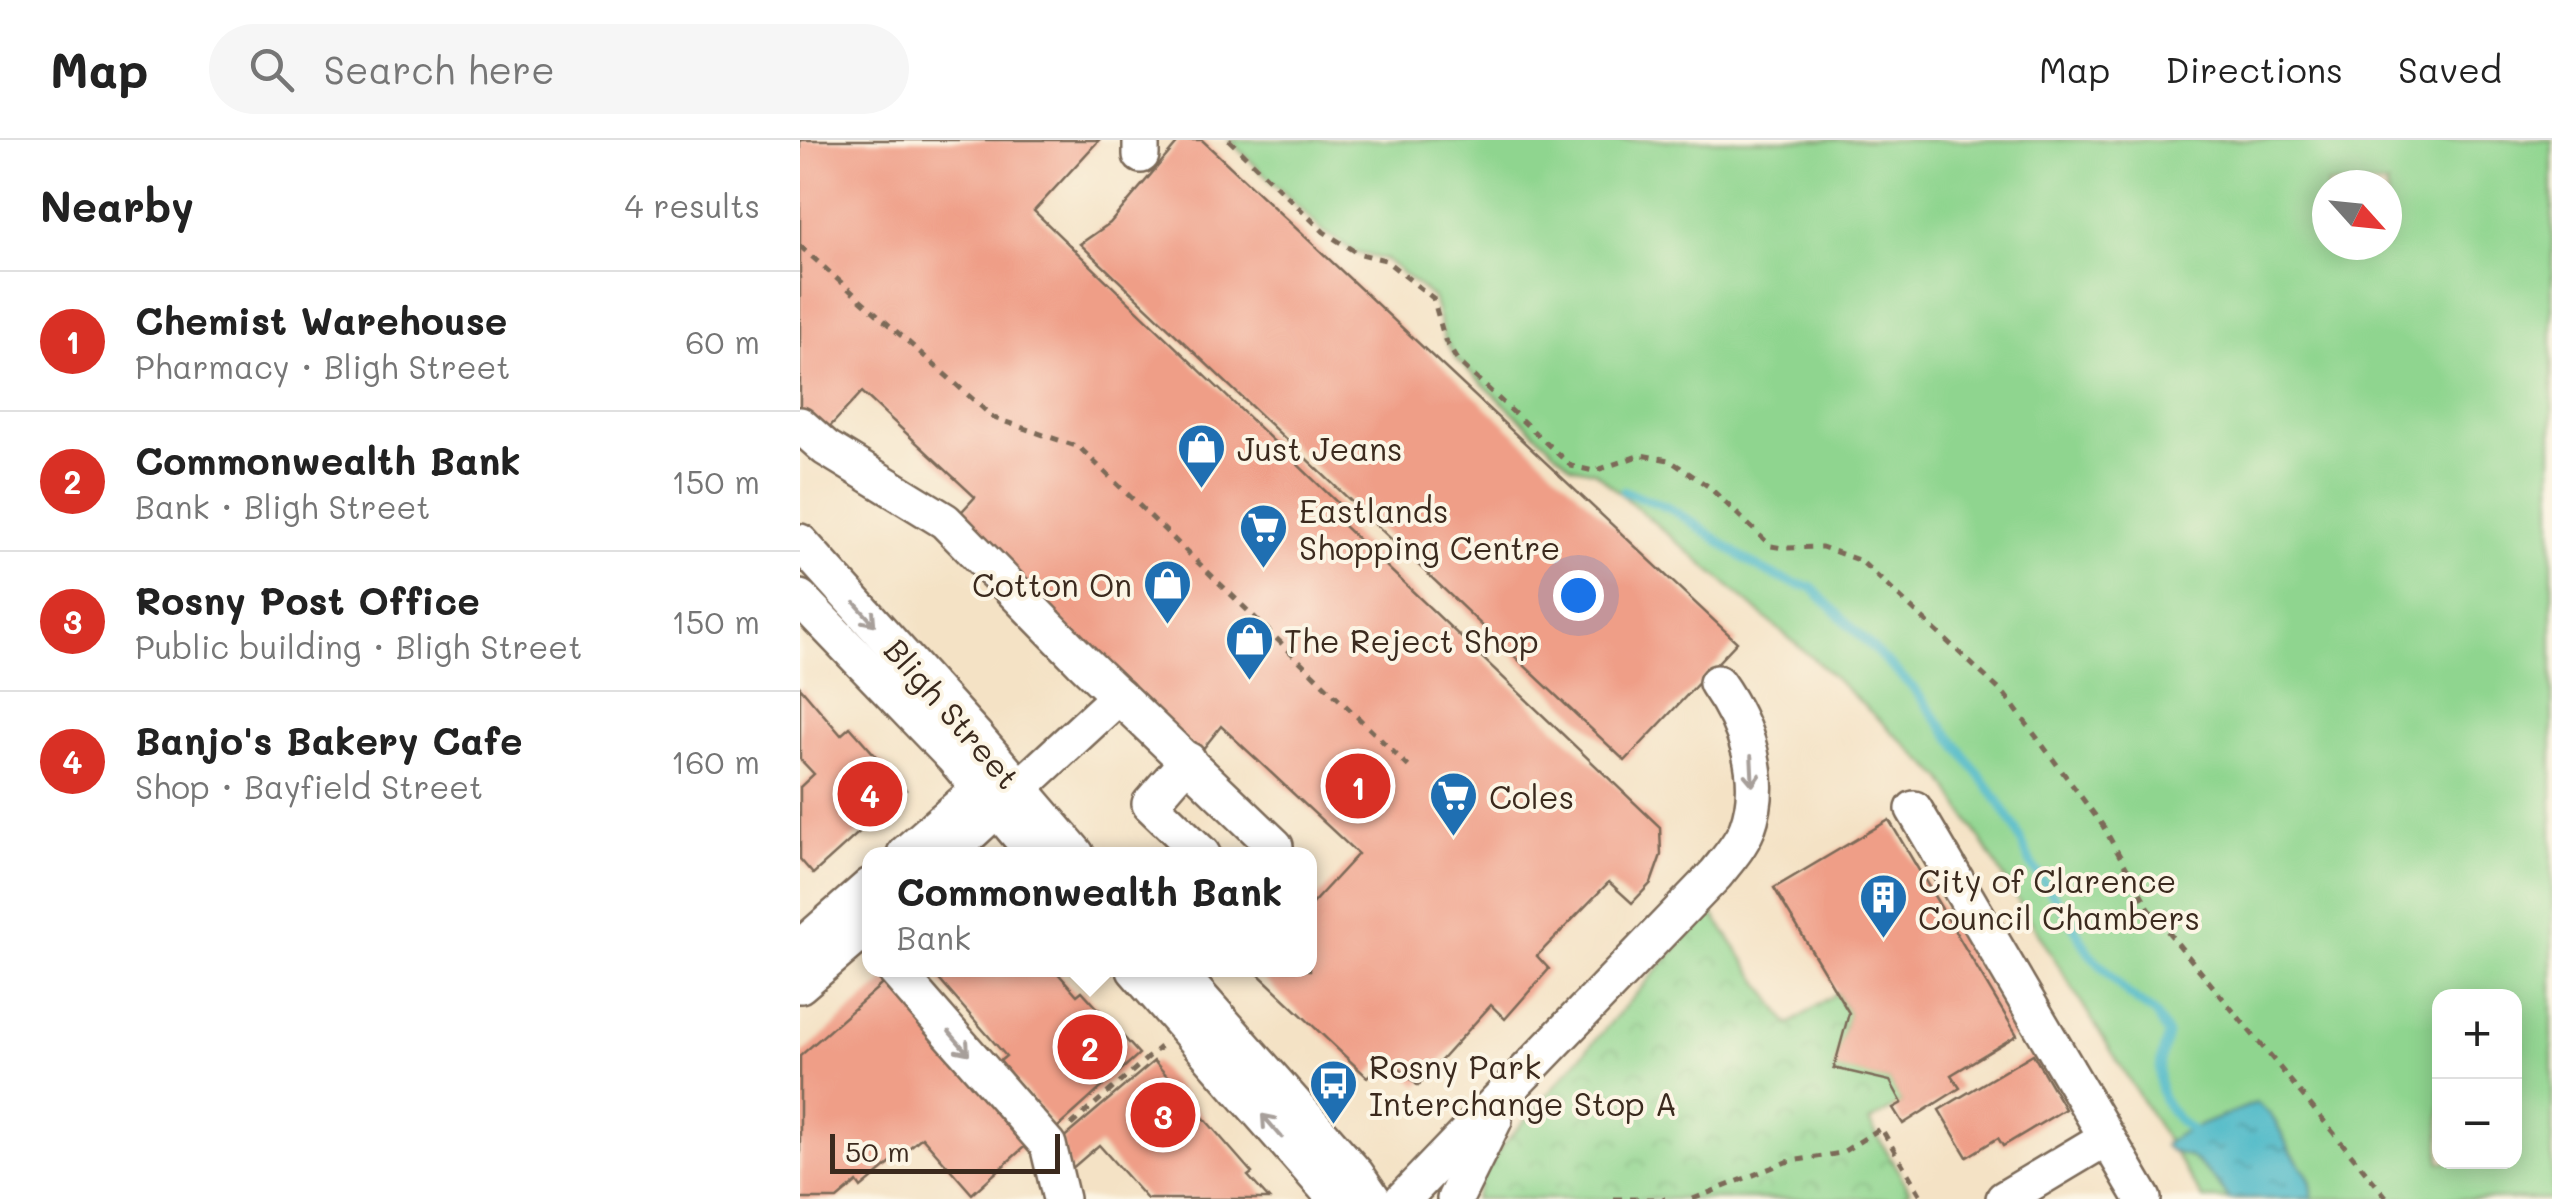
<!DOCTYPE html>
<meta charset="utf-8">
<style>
:root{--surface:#fff;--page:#f6f6f6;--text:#222;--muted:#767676;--line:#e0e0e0;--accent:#d93025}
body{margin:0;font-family:Mali,sans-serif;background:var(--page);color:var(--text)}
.controls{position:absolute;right:30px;bottom:30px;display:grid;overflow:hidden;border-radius:20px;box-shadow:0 5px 25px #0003}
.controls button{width:90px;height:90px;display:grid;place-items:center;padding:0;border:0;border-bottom:2px solid var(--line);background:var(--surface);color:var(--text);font:50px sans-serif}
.compass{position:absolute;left:1512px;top:30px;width:90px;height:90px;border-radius:50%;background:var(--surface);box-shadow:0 5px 25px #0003;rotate:117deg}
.scale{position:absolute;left:30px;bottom:25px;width:230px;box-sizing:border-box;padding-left:10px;border:5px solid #3b2a1e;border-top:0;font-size:28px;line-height:35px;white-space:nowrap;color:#3b2a1e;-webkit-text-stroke:8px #fcf5e5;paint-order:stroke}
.you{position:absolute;left:778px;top:455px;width:35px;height:35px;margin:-25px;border:8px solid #fff;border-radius:50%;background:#1a73e8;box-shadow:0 0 0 15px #1a73e833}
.badge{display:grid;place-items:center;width:65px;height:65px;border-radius:50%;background:var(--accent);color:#fff;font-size:32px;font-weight:700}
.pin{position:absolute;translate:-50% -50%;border:5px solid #fff;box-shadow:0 2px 10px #0006}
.popup{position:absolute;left:62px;top:707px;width:455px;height:130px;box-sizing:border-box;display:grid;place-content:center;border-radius:20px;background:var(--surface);filter:drop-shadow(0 2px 8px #0005);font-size:32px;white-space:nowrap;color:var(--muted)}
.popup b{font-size:38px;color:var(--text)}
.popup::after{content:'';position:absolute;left:50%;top:100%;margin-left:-20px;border:20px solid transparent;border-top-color:var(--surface)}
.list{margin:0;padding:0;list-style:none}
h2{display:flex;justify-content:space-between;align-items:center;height:130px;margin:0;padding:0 40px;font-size:42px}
h2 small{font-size:32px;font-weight:400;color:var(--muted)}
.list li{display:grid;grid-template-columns:65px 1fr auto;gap:30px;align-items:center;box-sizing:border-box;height:140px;padding:0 40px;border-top:2px solid var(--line)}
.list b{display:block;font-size:38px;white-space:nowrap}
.list p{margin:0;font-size:32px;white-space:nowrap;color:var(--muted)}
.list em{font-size:32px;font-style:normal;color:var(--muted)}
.icon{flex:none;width:55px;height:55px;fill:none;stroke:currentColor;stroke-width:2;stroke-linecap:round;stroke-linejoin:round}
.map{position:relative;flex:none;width:1752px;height:1059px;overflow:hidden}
header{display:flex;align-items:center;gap:60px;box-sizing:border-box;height:140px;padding:0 50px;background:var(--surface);border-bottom:2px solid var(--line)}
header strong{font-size:48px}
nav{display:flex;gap:55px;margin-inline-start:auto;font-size:35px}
.search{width:700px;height:90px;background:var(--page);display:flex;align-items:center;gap:25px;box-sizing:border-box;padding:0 35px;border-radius:55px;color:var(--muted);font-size:38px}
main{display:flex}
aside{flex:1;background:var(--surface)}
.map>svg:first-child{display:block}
.grass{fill:#8fd58f;stroke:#658056;stroke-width:2.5;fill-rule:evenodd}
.park{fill:url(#park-crowns);stroke:#658056;stroke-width:2.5}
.water{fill:url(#water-ripples);stroke:#447273;stroke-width:2.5}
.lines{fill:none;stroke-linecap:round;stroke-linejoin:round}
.stream{stroke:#4db9c8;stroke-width:9}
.building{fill:#ef9e87}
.minor-casing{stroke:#7c6a58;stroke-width:40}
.path{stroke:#7c6a58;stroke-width:5;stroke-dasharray:8 8;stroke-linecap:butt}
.minor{stroke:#fff;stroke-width:35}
.oneway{stroke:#a79f9a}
.labels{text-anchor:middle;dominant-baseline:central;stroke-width:8;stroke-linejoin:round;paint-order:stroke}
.poi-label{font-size:32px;fill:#3b2a1e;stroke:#fcf5e5;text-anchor:start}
.street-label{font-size:32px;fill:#3b2a1e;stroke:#fcf5e5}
</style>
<header>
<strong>Map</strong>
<div class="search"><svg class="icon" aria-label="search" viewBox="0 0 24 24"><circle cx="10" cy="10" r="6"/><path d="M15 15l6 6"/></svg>Search here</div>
<nav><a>Map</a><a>Directions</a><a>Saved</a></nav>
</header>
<main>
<aside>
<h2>Nearby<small>4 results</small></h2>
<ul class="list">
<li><span class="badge">1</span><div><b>Chemist Warehouse</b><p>Pharmacy · Bligh Street</p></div><em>60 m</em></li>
<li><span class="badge">2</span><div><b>Commonwealth Bank</b><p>Bank · Bligh Street</p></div><em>150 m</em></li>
<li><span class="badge">3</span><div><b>Rosny Post Office</b><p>Public building · Bligh Street</p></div><em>150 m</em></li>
<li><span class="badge">4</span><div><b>Banjo's Bakery Cafe</b><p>Shop · Bayfield Street</p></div><em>160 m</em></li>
</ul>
</aside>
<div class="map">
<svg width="1752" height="1059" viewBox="0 0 1752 1059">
<defs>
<pattern id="park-crowns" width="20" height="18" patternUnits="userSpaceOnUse" patternTransform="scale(2.5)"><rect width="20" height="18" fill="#8fd58f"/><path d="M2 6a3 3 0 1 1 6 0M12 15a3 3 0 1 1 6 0" fill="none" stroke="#7cb77b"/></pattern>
<pattern id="water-ripples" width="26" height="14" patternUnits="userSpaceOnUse" patternTransform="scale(2.5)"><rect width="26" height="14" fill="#4db9c8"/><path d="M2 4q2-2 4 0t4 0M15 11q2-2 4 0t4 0" fill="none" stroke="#4197a2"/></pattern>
</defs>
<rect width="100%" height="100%" fill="#fcf5e5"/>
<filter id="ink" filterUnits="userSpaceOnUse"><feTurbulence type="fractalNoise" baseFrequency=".01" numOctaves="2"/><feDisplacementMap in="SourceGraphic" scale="20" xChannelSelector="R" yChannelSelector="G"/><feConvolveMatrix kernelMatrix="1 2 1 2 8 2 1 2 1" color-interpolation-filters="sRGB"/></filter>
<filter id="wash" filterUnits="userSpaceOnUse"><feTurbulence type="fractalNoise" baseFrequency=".0048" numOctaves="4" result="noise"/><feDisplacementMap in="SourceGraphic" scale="40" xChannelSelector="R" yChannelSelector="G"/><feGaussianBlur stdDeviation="2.25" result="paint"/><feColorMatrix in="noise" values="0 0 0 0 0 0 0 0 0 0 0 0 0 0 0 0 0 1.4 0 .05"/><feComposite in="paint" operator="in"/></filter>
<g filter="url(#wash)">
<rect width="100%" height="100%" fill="#f4e2c5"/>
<path class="grass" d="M429 0H1752V1059H1403L1143 639 1016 521 794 331 771 326 657 220 645 200 633 158 586 120 557 113 524 92ZM1527 45H1587V105H1527ZM1640 856H1714V1022H1640Z"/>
<polygon class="park" points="910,770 989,885 1036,853 1049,873 1035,927 1090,941 1102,963 1069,982 1110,1051 1097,1059 674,1059 683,1034 702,1006"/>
<path class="water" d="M1456 963C1476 975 1478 989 1489 1008 1500 1027 1514 1035 1512 1059H1429C1420 1045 1408 1031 1394 1020 1385 1012 1372 1015 1364 1005L1381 993Z"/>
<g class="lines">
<path class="stream" d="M824 351C838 357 854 361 868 368 917 393 954 438 1011 447L1114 549 1193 653 1215 687 1231 724 1265 771 1289 813 1328 854 1355 874 1368 895C1353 939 1354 964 1395 993"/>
</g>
<g id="blocks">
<g class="building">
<polygon points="0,0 299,0 234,71 544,369 544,386 860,687 861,715 851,743 832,763 809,742 737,816 749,829 705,879 691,865 618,946 587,916 567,937 454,830 510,830 510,766 558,714 421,586 399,614 154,380 175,357 62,252 23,294 0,271"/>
<polygon points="380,0 402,0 937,502 825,621 280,104 310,83"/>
<polygon points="0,547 41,595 50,587 106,650 13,734 0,719 0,647 14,634 0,619"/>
<polygon points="1089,680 1217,895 1151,935 1160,948 1103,984 1093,968 1102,963 1090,941 1034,928 1049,873 974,748"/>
<polygon points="143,830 255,830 277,855 282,851 339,914 257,988 200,921 206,916 135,835"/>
<polygon points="89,838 232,1000 172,1054 122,997 61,1048 57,1042 37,1059 0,1059 0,916"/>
<polygon points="1233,914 1265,969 1203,1006 1198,998 1167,1017 1139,970"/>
<polygon points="354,921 452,1033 448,1036 469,1059 347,1059 299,1005 269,1031 261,1000"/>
</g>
</g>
</g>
<g filter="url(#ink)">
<use href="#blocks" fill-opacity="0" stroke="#7c6a58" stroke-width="2.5"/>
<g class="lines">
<defs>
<g id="minor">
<polyline points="341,15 341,0"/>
<polyline points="0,285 26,308 145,381 282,521 475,706 467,714"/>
<polyline points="0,402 175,596 276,714"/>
<polyline points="0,458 153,617 235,714"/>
<polyline points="388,620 350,664 402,714"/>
<polyline points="1114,669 1343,1059"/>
<polyline points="105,714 194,636"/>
<polyline points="148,714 319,556"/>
<polyline points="0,808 70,746"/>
<polyline points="95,830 248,1005 261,1059"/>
<polyline points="335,830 536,1059"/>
<polyline points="376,830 556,1034 573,1059"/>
<polyline points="0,845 70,785"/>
<path d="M603 1059 916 734C927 720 940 706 947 689 966 638 946 584 917 543"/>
<polyline points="655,1059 694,980"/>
<polyline points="1204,1059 1306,998"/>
</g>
</defs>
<use href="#minor" class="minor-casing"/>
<g class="path">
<polyline points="429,0 524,92 557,113 585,120 633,158 645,200 657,220 771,326 794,331 841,315 869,320 908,346 971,406 983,408 1022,407 1061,421 1205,555 1303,686 1350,770 1588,1059"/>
<polyline points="0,106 194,278 279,307 610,628"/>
<polyline points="271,985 360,907"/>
<polyline points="814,1059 865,1059"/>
<polyline points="893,1059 986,1022 1041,1013 1081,988 1123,1059"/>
</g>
<use href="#minor" class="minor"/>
</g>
<defs><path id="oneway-shaft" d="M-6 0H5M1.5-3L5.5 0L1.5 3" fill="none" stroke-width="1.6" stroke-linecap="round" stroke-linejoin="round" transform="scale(2.5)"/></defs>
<g class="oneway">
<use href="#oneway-shaft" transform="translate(65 474) rotate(48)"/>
<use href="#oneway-shaft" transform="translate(952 631) rotate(87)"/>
<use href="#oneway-shaft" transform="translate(159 903) rotate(49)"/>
<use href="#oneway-shaft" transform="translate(472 986) rotate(-131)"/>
</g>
</g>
<defs>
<symbol id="shop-pin" viewBox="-11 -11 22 30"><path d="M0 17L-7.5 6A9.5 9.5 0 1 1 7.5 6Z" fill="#1f6fb2" stroke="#fcf5e5"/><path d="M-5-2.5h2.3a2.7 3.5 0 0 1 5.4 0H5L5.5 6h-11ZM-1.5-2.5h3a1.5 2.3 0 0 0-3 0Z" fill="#fff"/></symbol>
<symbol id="supermarket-pin" viewBox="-11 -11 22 30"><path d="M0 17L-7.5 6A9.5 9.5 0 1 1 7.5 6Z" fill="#1f6fb2" stroke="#fcf5e5"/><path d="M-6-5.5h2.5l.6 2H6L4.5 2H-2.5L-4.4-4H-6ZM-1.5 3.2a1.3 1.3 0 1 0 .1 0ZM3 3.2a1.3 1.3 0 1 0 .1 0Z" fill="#fff"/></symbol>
<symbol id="building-pin" viewBox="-11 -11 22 30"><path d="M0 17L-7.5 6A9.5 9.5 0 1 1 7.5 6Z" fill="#1f6fb2" stroke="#fcf5e5"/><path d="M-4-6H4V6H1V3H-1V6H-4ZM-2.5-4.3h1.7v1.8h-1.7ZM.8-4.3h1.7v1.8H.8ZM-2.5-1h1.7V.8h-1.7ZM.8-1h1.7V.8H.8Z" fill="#fff"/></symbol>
<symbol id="bus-pin" viewBox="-11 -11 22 30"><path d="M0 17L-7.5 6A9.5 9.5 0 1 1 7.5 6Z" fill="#1f6fb2" stroke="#fcf5e5"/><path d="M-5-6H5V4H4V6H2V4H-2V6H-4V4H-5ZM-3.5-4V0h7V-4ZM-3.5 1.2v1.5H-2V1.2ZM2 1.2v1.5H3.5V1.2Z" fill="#fff"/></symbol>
</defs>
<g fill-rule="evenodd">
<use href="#shop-pin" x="374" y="280" width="55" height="75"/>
<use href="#supermarket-pin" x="436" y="360" width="55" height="75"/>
<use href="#shop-pin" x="340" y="416" width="55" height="75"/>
<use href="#shop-pin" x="422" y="472" width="55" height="75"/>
<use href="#supermarket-pin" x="626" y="628" width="55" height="75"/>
<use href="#building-pin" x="1056" y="730" width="55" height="75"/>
<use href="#bus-pin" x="506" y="916" width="55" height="75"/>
</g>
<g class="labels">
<g class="poi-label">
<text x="437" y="308">Just Jeans</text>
<text x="499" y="370">Eastlands<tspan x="499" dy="37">Shopping Centre</tspan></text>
<text x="332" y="444" text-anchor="end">Cotton On</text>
<text x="484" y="500">The Reject Shop</text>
<text x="689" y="656">Coles</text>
<text x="1118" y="740">City of Clarence<tspan x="1118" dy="37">Council Chambers</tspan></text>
<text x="569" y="926">Rosny Park<tspan x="569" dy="37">Interchange Stop A</tspan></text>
</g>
<g class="street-label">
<text transform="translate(153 573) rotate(49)">Bligh Street</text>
</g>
</g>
</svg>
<div class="controls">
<button>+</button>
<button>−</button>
</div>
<svg class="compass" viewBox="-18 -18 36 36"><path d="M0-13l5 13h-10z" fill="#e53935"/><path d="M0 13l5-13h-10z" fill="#767676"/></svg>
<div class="scale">50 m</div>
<div class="you"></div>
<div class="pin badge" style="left:558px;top:646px">1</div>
<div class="pin badge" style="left:290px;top:907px">2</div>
<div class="popup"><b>Commonwealth Bank</b>Bank</div>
<div class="pin badge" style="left:363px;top:975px">3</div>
<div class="pin badge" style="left:70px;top:654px">4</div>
</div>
</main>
